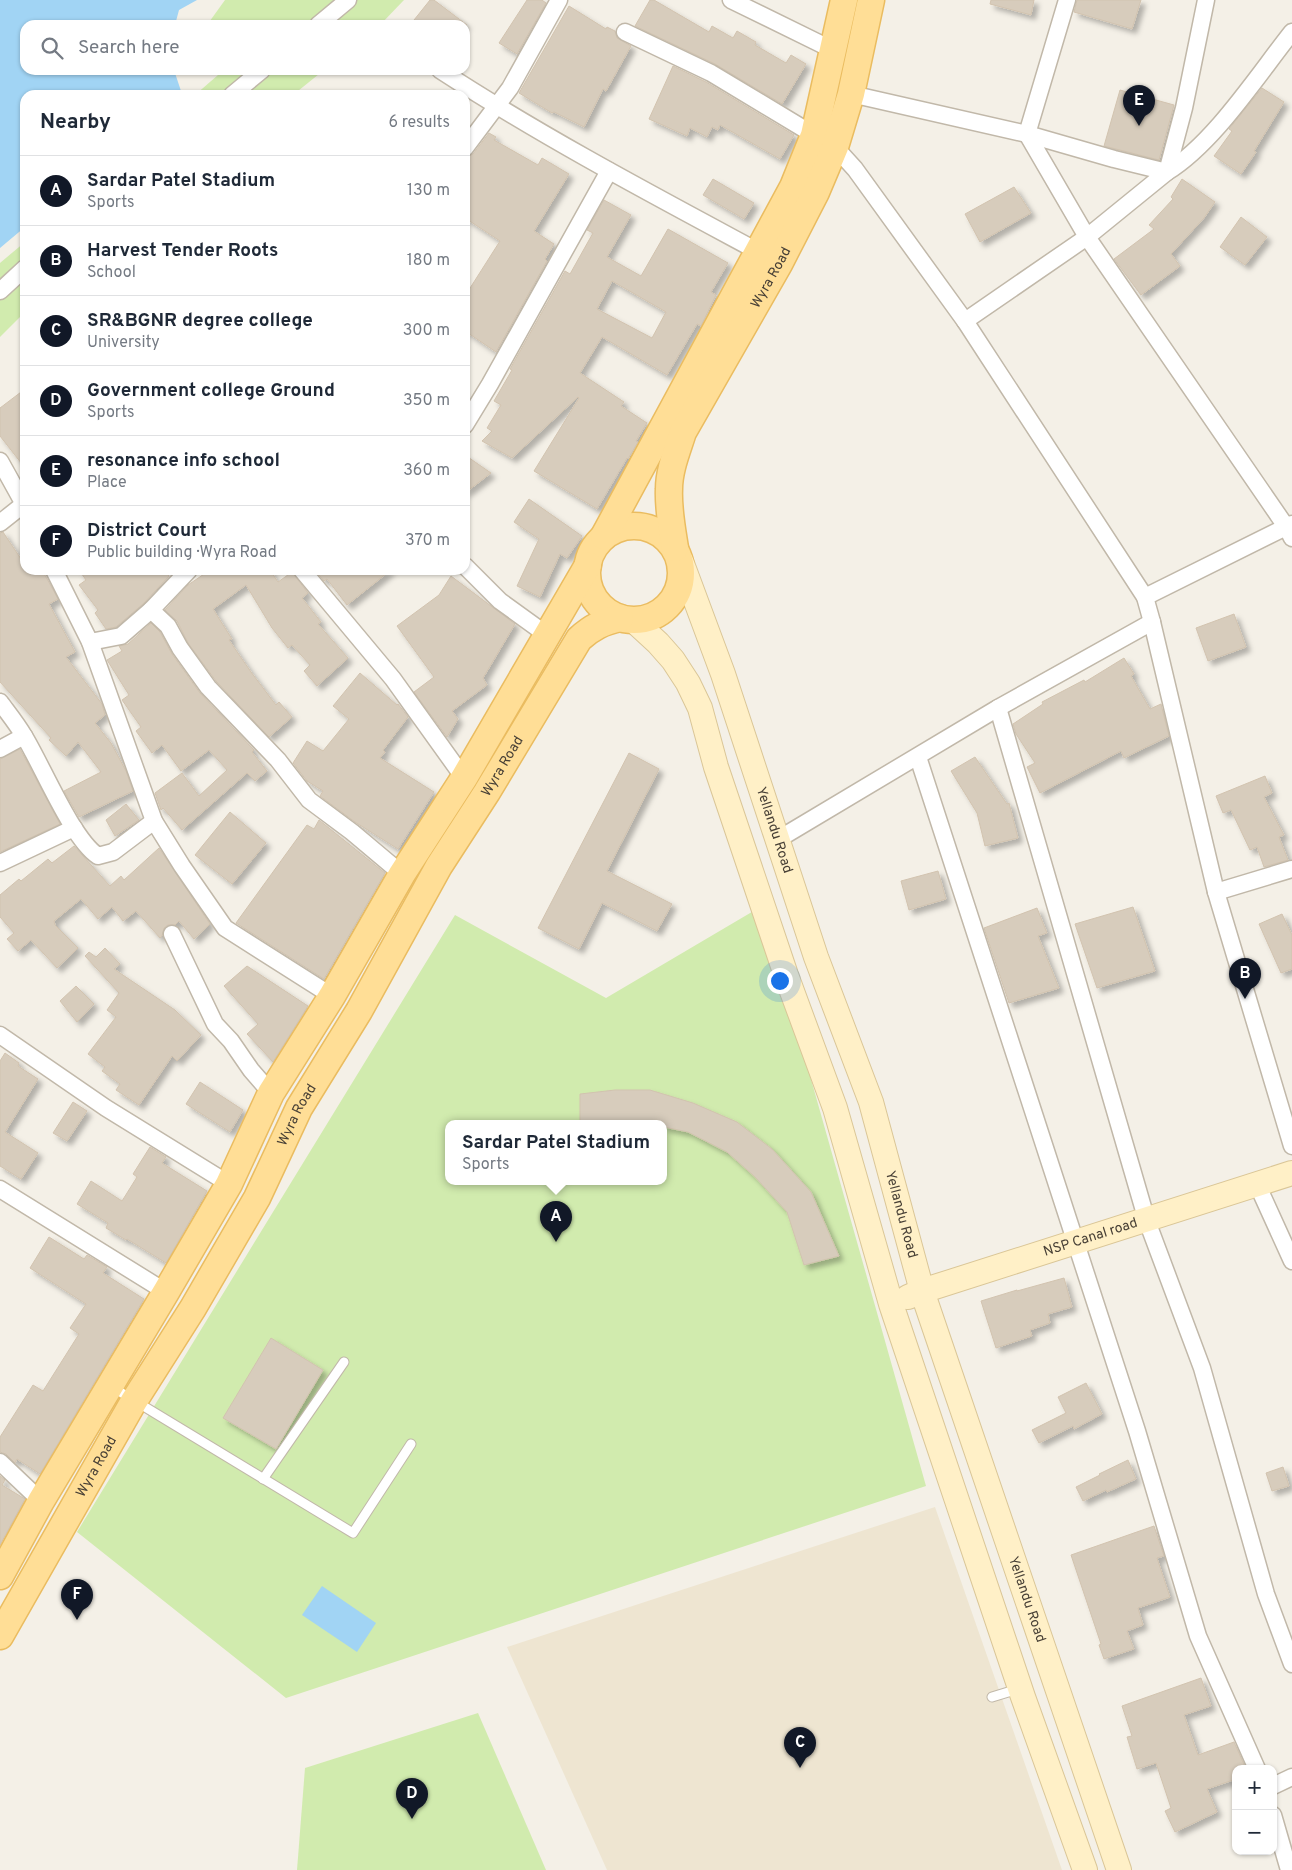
<!DOCTYPE html>
<meta charset="utf-8">
<style>
:root{--surface:#fff;--page:#f2f2f3;--text:#1f2937;--muted:#747a83;--line:#e0e1e3;--accent:#111827}
body{margin:0;font-family:Overpass,sans-serif;background:var(--page);color:var(--text)}
.controls{position:absolute;right:15px;bottom:15px;display:grid;overflow:hidden;border-radius:10px;box-shadow:0 1px 4px #0004}
.controls button{width:45px;height:45px;display:grid;place-items:center;padding:0;border:0;border-bottom:1px solid var(--line);background:var(--surface);color:var(--text);font:25px sans-serif}
.you{position:absolute;left:779px;top:980px;width:18px;height:18px;margin:-12px;border:4px solid #fff;border-radius:50%;background:#1a73e8;box-shadow:0 0 0 8px #1a73e833}
.badge{display:grid;place-items:center;width:32px;height:32px;border-radius:50%;background:var(--accent);color:#fff;font-size:16px;font-weight:700}
.pin{position:absolute;translate:-50% -41px;filter:drop-shadow(0 1px 2px #0008)}
.pin::after{content:'';position:absolute;top:26px;width:18px;height:15px;background:inherit;clip-path:polygon(0 0,100% 0,50% 100%)}
.popup{position:absolute;left:445px;top:1120px;width:222px;height:65px;box-sizing:border-box;display:grid;place-content:center;border-radius:10px;background:var(--surface);filter:drop-shadow(0 1px 4px #0005);font-size:16px;white-space:nowrap;color:var(--muted)}
.popup b{font-size:19px;color:var(--text)}
.popup::after{content:'';position:absolute;left:50%;top:100%;margin-left:-10px;border:10px solid transparent;border-top-color:var(--surface)}
.list{margin:0;padding:0;list-style:none}
h2{display:flex;justify-content:space-between;align-items:center;height:65px;margin:0;padding:0 20px;font-size:21px}
h2 small{font-size:16px;font-weight:400;color:var(--muted)}
.list li{display:grid;grid-template-columns:32px 1fr auto;gap:15px;align-items:center;box-sizing:border-box;height:70px;padding:0 20px;border-top:1px solid var(--line)}
.list b{display:block;font-size:19px;white-space:nowrap}
.list p{margin:0;font-size:16px;white-space:nowrap;color:var(--muted)}
.list em{font-size:16px;font-style:normal;color:var(--muted)}
.icon{flex:none;width:28px;height:28px;fill:none;stroke:currentColor;stroke-width:2;stroke-linecap:round;stroke-linejoin:round}
.map{position:relative;flex:none;width:1292px;height:1870px;overflow:hidden}
.search{position:absolute;background:var(--surface);box-shadow:0 1px 4px #0004;left:20px;top:20px;width:450px;height:55px;display:flex;align-items:center;gap:12px;box-sizing:border-box;padding:0 18px;border-radius:15px;color:var(--muted);font-size:19px}
.panel{position:absolute;background:var(--surface);box-shadow:0 1px 4px #0004;left:20px;top:90px;width:450px;height:485px;border-radius:15px}
.map>svg:first-child{display:block}
.education{fill:#eee5d1}
.green{fill:#d1ebae;fill-rule:evenodd}
.water{fill:#a1d4f4}
.building{fill:#d7ccbc;stroke:#d2c3af;fill-rule:evenodd;filter:url(#shadow)}
.lines{fill:none;stroke-linecap:round;stroke-linejoin:round}
.lane-casing{stroke:#c1b8a9;stroke-width:11}
.street-casing{stroke:#c1b8a9;stroke-width:19}
.secondary-casing{stroke:#dac697;stroke-width:26}
.primary-casing{stroke:#eabc60;stroke-width:29}
.lane{stroke:#fff;stroke-width:9}
.street{stroke:#fff;stroke-width:16}
.secondary{stroke:#fff0c7;stroke-width:24}
.primary{stroke:#ffde96;stroke-width:26}
.labels{text-anchor:middle;dominant-baseline:central;stroke-width:5;stroke-linejoin:round;paint-order:stroke}
.street-label{font-size:14px;fill:#484036;stroke:#fff}
</style>
<div class="map">
<svg width="1292" height="1870" viewBox="0 0 1292 1870">
<defs>
<filter id="shadow"><feDropShadow dx="4.5" dy="4.5" stdDeviation="2.5" flood-color="#0004"/></filter>
</defs>
<rect width="100%" height="100%" fill="#f4f0e7"/>
<polygon class="education" points="935,1507 1062,1870 607,1870 507,1647"/>
<g class="green">
<polygon points="225,0 404,0 380,25 207,25"/>
<polygon points="216,70 324,70 293,95 195,95 218,75"/>
<polygon points="25,242 25,312 0,337 0,263"/>
<path d="M762 906 926 1486 286 1698 77 1532 455 915 606 998ZM448 1123H664V1181H448Z"/>
<polygon points="478,1713 546,1870 297,1870 305,1768"/>
</g>
<g class="water">
<polygon points="0,0 197,0 179,10 175,25 25,25 25,70 174,70 182,94 25,95 25,227 0,248"/>
<polygon points="322,1586 376,1623 357,1652 302,1615"/>
</g>
<g class="building">
<polygon points="430,0 434,0 467,25 410,25"/>
<polygon points="527,0 542,0 546,3 517,54 499,43"/>
<polygon points="650,0 654,0 709,32 712,26 733,38 737,31 756,42 755,45 786,63 791,55 806,64 782,104 715,64 635,26"/>
<polygon points="991,0 1034,0 1031,15 990,4"/>
<polygon points="1077,0 1141,0 1132,29 1074,12"/>
<polygon points="569,6 606,29 607,27 615,31 617,38 631,46 606,91 603,89 584,127 554,112 552,113 519,93"/>
<polygon points="673,66 706,82 794,135 780,159 720,125 718,130 712,127 707,137 690,128 687,136 649,119"/>
<polygon points="1262,88 1284,102 1254,151 1256,152 1241,174 1214,156 1232,131 1229,129"/>
<polygon points="1120,90 1174,105 1159,160 1104,146"/>
<polygon points="489,133 496,137 494,140 538,165 542,158 569,174 534,231 554,244 545,259 547,261 496,352 465,331 465,296 500,241 465,218 465,158 473,154"/>
<polygon points="713,179 754,203 744,219 703,195"/>
<polygon points="1182,179 1215,202 1204,218 1171,254 1180,266 1141,295 1114,259 1154,229 1149,225 1173,199 1171,197"/>
<polygon points="1014,187 1031,213 980,242 965,214"/>
<path d="M604 200 631 215 607 257 641 276 668 229 728 263 711 292 716 295 701 326 697 324 667 375 602 337 580 373 624 402 621 406 647 423 636 441 638 442 628 459 627 458 597 509 534 471 579 398 578 397 512 458 482 441 492 431 487 428 501 405 494 401 512 370 510 369 565 271 570 274 593 233 587 230ZM612 281 666 312 652 338 597 309Z"/>
<polygon points="1241,217 1267,237 1245,265 1220,247"/>
<polygon points="25,389 25,468 0,436 0,408"/>
<polygon points="465,455 491,473 465,493"/>
<polygon points="529,499 582,536 567,558 560,554 540,597 517,586 539,539 514,522"/>
<polygon points="3,532 25,565 25,570 42,570 51,586 58,599 49,604 75,652 66,657 102,704 105,715 95,723 111,743 126,771 133,791 79,817 64,791 101,772 78,742 66,756 49,740 51,738 0,682 0,533"/>
<polygon points="79,570 164,570 169,576 144,603 116,627 106,629 95,613 98,610 79,585 86,580"/>
<polygon points="210,570 270,570 278,582 292,572 308,593 302,598 321,622 318,624 348,658 317,686 304,671 310,665 292,645 288,648 272,628 246,585 213,609 232,639 229,640 251,672 276,705 279,702 292,717 269,737 216,681 188,643 177,621 165,610 188,585"/>
<polygon points="315,570 391,570 347,605 327,579 324,581"/>
<polygon points="451,576 515,624 483,678 487,685 452,711 458,719 447,737 414,692 434,677 397,626 439,595"/>
<polygon points="1234,614 1246,647 1208,661 1196,628"/>
<polygon points="151,623 160,632 172,654 200,693 254,750 252,752 267,771 255,781 247,773 182,830 163,808 161,810 155,793 182,773 199,796 227,770 209,750 181,771 162,745 152,753 136,731 141,727 122,700 129,695 107,660 122,651 119,646 128,644"/>
<polygon points="1124,658 1134,674 1131,676 1150,709 1161,704 1169,736 1124,758 1121,751 1040,793 1027,767 1035,763 1016,734 1013,724 1043,704 1042,702 1084,680 1085,682"/>
<polygon points="360,673 397,705 398,704 408,717 383,750 385,752 380,758 434,792 398,849 355,822 320,796 323,791 307,781 293,763 307,741 323,751 349,719 333,706"/>
<polygon points="20,749 60,824 0,852 0,759"/>
<polygon points="629,753 659,769 607,871 672,904 657,931 602,903 579,949 538,928"/>
<polygon points="975,757 1007,804 1009,803 1018,838 985,846 977,813 951,771"/>
<polygon points="1265,776 1272,793 1264,797 1284,835 1279,837 1288,860 1264,867 1257,847 1250,850 1231,810 1223,813 1216,796"/>
<polygon points="126,804 139,820 115,836 106,820"/>
<polygon points="230,812 266,843 232,884 195,855"/>
<polygon points="319,820 385,873 324,979 236,923 307,825 314,829"/>
<polygon points="74,846 110,886 121,876 124,880 159,848 210,924 194,939 179,921 175,925 168,925 164,928 162,936 160,938 136,911 123,921 112,907 98,919 81,899 54,921 55,925 78,948 57,968 31,940 18,951 7,939 14,933 0,917 0,895 19,879 21,881 48,859 52,863"/>
<polygon points="938,871 946,899 909,910 901,881"/>
<polygon points="1133,907 1155,971 1097,988 1075,924"/>
<polygon points="1037,908 1047,933 1038,936 1059,988 1009,1003 984,928"/>
<polygon points="1282,914 1292,935 1292,969 1281,973 1259,924"/>
<polygon points="105,948 120,964 114,969 175,1010 201,1035 177,1061 172,1056 139,1105 116,1090 120,1084 102,1071 105,1067 88,1054 116,1017 107,1010 119,993 85,956 89,952 96,957"/>
<polygon points="247,966 308,1006 273,1062 247,1034 258,1024 224,986"/>
<polygon points="76,986 94,1004 77,1022 60,1001"/>
<polygon points="5,1053 19,1063 18,1066 38,1079 5,1132 38,1153 21,1179 0,1166 0,1061"/>
<polygon points="200,1082 243,1110 230,1132 186,1104"/>
<polygon points="615,1090 650,1090 693,1103 737,1122 772,1149 811,1192 839,1256 804,1265 787,1212 755,1177 727,1152 688,1132 664,1127 664,1123 646,1123 633,1121 580,1123 580,1094"/>
<polygon points="73,1102 87,1111 67,1141 53,1133"/>
<polygon points="150,1147 166,1157 162,1163 207,1191 166,1263 127,1239 126,1240 106,1228 108,1223 77,1204 91,1181 122,1201 137,1177 133,1174"/>
<polygon points="49,1237 84,1259 87,1255 107,1267 103,1273 144,1299 40,1474 17,1459 15,1463 6,1454 0,1452 0,1437 33,1385 43,1391 79,1334 70,1328 86,1304 30,1268"/>
<polygon points="1064,1278 1072,1307 1048,1314 1050,1323 1030,1330 1032,1336 996,1348 981,1301 1017,1290 1017,1291"/>
<polygon points="271,1338 323,1370 276,1449 223,1418"/>
<polygon points="1086,1383 1102,1414 1074,1429 1073,1426 1039,1443 1032,1430 1066,1413 1058,1397"/>
<polygon points="1128,1460 1136,1479 1107,1492 1106,1490 1083,1501 1076,1487 1100,1475 1099,1474"/>
<polygon points="1283,1467 1289,1486 1272,1491 1266,1473"/>
<polygon points="0,1476 5,1480 2,1485 25,1499 0,1545"/>
<polygon points="1154,1526 1164,1556 1157,1558 1170,1597 1138,1608 1143,1625 1127,1631 1134,1649 1104,1659 1099,1645 1101,1644 1071,1555"/>
<polygon points="1201,1678 1211,1706 1184,1715 1198,1755 1234,1742 1246,1769 1236,1769 1236,1779 1207,1789 1217,1812 1175,1832 1165,1811 1171,1808 1156,1763 1137,1769 1127,1737 1132,1736 1122,1706"/>
</g>
<g class="lines">
<defs>
<g id="lane">
<polyline points="112,1387 353,1533 411,1444"/>
<polyline points="263,1479 344,1362"/>
<polyline points="992,1697 1018,1689"/>
</g>
<g id="street">
<polyline points="731,0 833,50"/>
<polyline points="1067,0 1027,134 1087,237 1287,528 1292,538"/>
<polyline points="318,25 348,0"/>
<polyline points="625,32 711,73 814,135"/>
<path d="M440 70C543 137 651 194 759 252"/>
<path d="M851 94 1027 134 1114 159 1167 172C1214 143 1257 76 1292 32"/>
<polyline points="232,95 262,70"/>
<polyline points="835,147 855,169 965,321 1145,597 1152,622 1216,892 1292,1146"/>
<polyline points="465,148 510,88 559,0"/>
<polyline points="0,291 25,268"/>
<polyline points="965,321 1087,237 1167,172 1184,108 1206,0"/>
<polyline points="465,425 490,384 609,171"/>
<polyline points="0,461 25,506"/>
<polyline points="0,523 24,504"/>
<polyline points="465,566 500,601 547,635"/>
<polyline points="54,570 90,642 154,821 182,866 225,928 332,996"/>
<polyline points="302,570 393,679 464,778"/>
<polyline points="1145,597 1292,524"/>
<polyline points="151,610 168,626 180,648 208,687 278,760 309,800 352,832 402,874"/>
<polyline points="90,642 121,636 151,610 189,570"/>
<path d="M0 702C8 713 17 724 24 736 42 765 72 839 98 856L113 852 154 821"/>
<polyline points="998,708 1147,1221 1202,1368 1266,1594 1292,1664"/>
<polyline points="0,749 24,736"/>
<polyline points="918,757 1137,1431 1198,1636 1257,1769"/>
<polyline points="777,840 998,708 1152,622"/>
<polyline points="0,863 74,828"/>
<polyline points="1216,892 1292,869"/>
<polyline points="172,934 215,1024 231,1041 251,1070 271,1093"/>
<polyline points="0,1035 106,1108 229,1184"/>
<polyline points="1257,1184 1292,1261"/>
<polyline points="0,1189 166,1292"/>
<polyline points="0,1462 41,1501"/>
<polyline points="1273,1786 1292,1777"/>
<polyline points="1273,1815 1289,1870"/>
</g>
<g id="secondary">
<path id="s1" d="M681 561 723 674 816 957 871 1102 922 1291 1119 1870"/>
<polyline points="633,620 658,643 673,660 688,683 700,708 716,767 786,975 835,1108 891,1304 1023,1697 1085,1870"/>
<path id="s2" d="M908 1297 922 1291 1292 1173"/>
</g>
<g id="primary">
<circle cx="634" cy="573" r="47"/>
<polyline points="604,536 793,187 814,135 844,0"/>
<path id="s3" d="M675 548C672 529 668 509 669 489 669 470 677 451 683 432L779 264 816 192 835 147 851 94 871 0"/>
<polyline points="0,1576 41,1501 166,1292 229,1184 271,1093 332,996 402,874 464,778 588,565"/>
<path id="s4" d="M0 1636 134 1401 193 1308 257 1198 299 1108 359 1011 439 866 487 792 579 639C592 627 603 622 620 618"/>
</g>
</defs>
<use href="#lane" class="lane-casing"/>
<use href="#street" class="street-casing"/>
<use href="#secondary" class="secondary-casing"/>
<use href="#primary" class="primary-casing"/>
<use href="#lane" class="lane"/>
<use href="#street" class="street"/>
<use href="#secondary" class="secondary"/>
<use href="#primary" class="primary"/>
</g>
<g class="labels">
<g class="street-label">
<text stroke="none"><textPath href="#s3" startOffset="296">Wyra Road</textPath></text>
<text stroke="none"><textPath href="#s4" startOffset="1005">Wyra Road</textPath></text>
<text stroke="none"><textPath href="#s1" startOffset="285">Yellandu Road</textPath></text>
<text stroke="none"><textPath href="#s4" startOffset="600">Wyra Road</textPath></text>
<text stroke="none"><textPath href="#s1" startOffset="690">Yellandu Road</textPath></text>
<text stroke="none"><textPath href="#s2" startOffset="192">NSP Canal road</textPath></text>
<text stroke="none"><textPath href="#s4" startOffset="195">Wyra Road</textPath></text>
<text stroke="none"><textPath href="#s1" startOffset="1095">Yellandu Road</textPath></text>
</g>
</g>
</svg>
<div class="controls">
<button>+</button>
<button>−</button>
</div>
<div class="you"></div>
<div class="pin badge" style="left:556px;top:1242px">A</div>
<div class="popup"><b>Sardar Patel Stadium</b>Sports</div>
<div class="pin badge" style="left:1245px;top:999px">B</div>
<div class="pin badge" style="left:800px;top:1768px">C</div>
<div class="pin badge" style="left:412px;top:1819px">D</div>
<div class="pin badge" style="left:1139px;top:126px">E</div>
<div class="pin badge" style="left:77px;top:1620px">F</div>
<div class="search"><svg class="icon" aria-label="search" viewBox="0 0 24 24"><circle cx="10" cy="10" r="6"/><path d="M15 15l6 6"/></svg>Search here</div>
<section class="panel">
<h2>Nearby<small>6 results</small></h2>
<ul class="list">
<li><span class="badge">A</span><div><b>Sardar Patel Stadium</b><p>Sports</p></div><em>130 m</em></li>
<li><span class="badge">B</span><div><b>Harvest Tender Roots</b><p>School</p></div><em>180 m</em></li>
<li><span class="badge">C</span><div><b>SR&amp;BGNR degree college</b><p>University</p></div><em>300 m</em></li>
<li><span class="badge">D</span><div><b>Government college Ground</b><p>Sports</p></div><em>350 m</em></li>
<li><span class="badge">E</span><div><b>resonance info school</b><p>Place</p></div><em>360 m</em></li>
<li><span class="badge">F</span><div><b>District Court</b><p>Public building · Wyra Road</p></div><em>370 m</em></li>
</ul>
</section>
</div>
